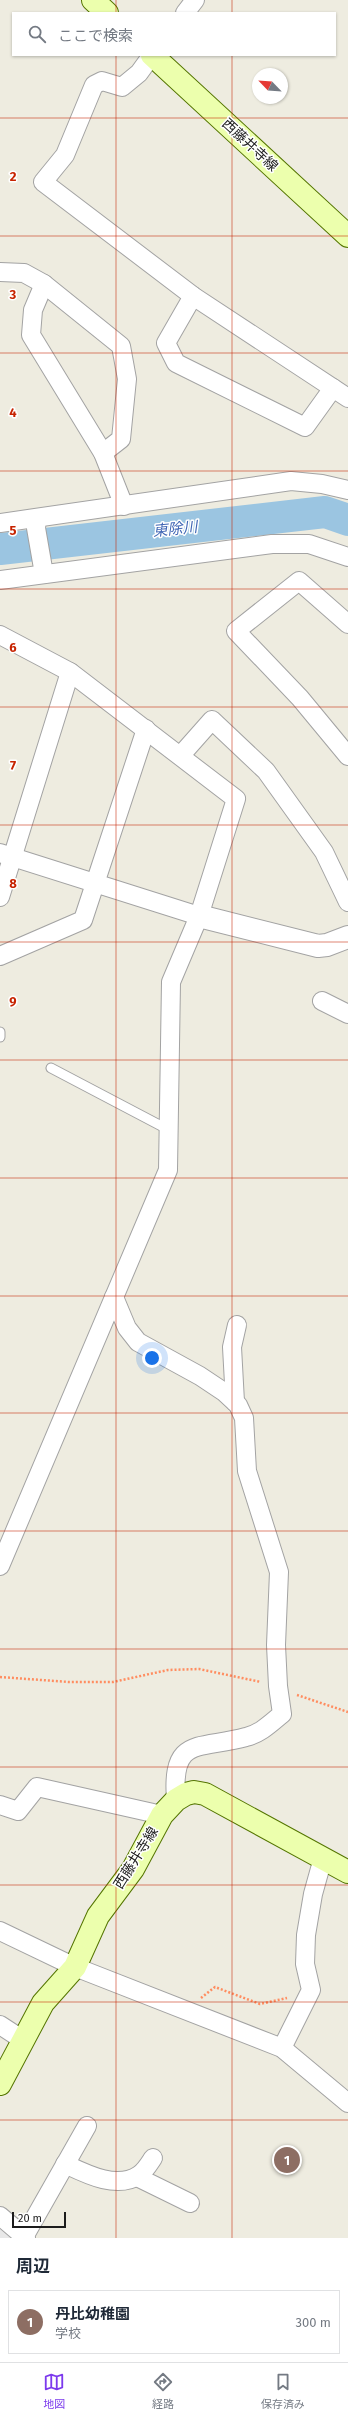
<!DOCTYPE html>
<html lang="ja">
<meta charset="utf-8">
<style>
:root{--surface:#fff;--page:#f6f6f7;--text:#1f2937;--muted:#747a83;--line:#e0e1e3;--accent:#7c3aed}
body{margin:0;font-family:"Fira Sans","Noto Sans JP",sans-serif;background:var(--page);color:var(--text)}
.compass{position:absolute;left:252px;top:68px;width:36px;height:36px;border-radius:50%;background:var(--surface);box-shadow:0 1px 3px #0004;rotate:295deg}
.scale{position:absolute;left:12px;bottom:10px;width:54px;box-sizing:border-box;padding-left:4px;border:2px solid #1c1c1c;border-top:0;font-size:11px;line-height:14px;white-space:nowrap;color:#1c1c1c;-webkit-text-stroke:3px #fff;paint-order:stroke}
.you{position:absolute;left:152px;top:1358px;width:14px;height:14px;margin:-10px;border:3px solid #fff;border-radius:50%;background:#1a73e8;box-shadow:0 0 0 6px #1a73e833}
.badge{display:grid;place-items:center;width:26px;height:26px;border-radius:50%;background:var(--accent);color:#fff;font-size:13px;font-weight:700}
.pin{position:absolute;translate:-50% -50%;border:2px solid #fff;box-shadow:0 1px 4px #0006}
.list{margin:0;padding:0;list-style:none}
h2{display:flex;justify-content:space-between;align-items:center;height:52px;margin:0;padding:0 16px;font-size:17px}
h2 small{font-size:13px;font-weight:400;color:var(--muted)}
.list li{display:grid;grid-template-columns:26px 1fr auto;gap:12px;align-items:center;box-sizing:border-box;height:64px;margin:0 8px 8px;padding:0 8px;border:1px solid var(--line);border-radius:0px}
.list b{display:block;font-size:15px;white-space:nowrap}
.list p{margin:0;font-size:13px;white-space:nowrap;color:var(--muted)}
.list em{font-size:13px;font-style:normal;color:var(--muted)}
.icon{flex:none;width:22px;height:22px;fill:none;stroke:currentColor;stroke-width:2;stroke-linecap:round;stroke-linejoin:round}
.map{position:relative;flex:none;width:348px;height:2238px;overflow:hidden}
.search{position:absolute;background:var(--surface);box-shadow:0 1px 3px #0004;left:12px;right:12px;top:12px;height:44px;display:flex;align-items:center;gap:10px;box-sizing:border-box;padding:0 14px;border-radius:0px;color:var(--muted);font-size:15px}
.sheet{height:124px;background:var(--surface)}
nav{display:flex;justify-content:space-around;align-items:center;box-sizing:border-box;height:56px;border-top:1px solid var(--line);background:var(--surface);font-size:11px;color:var(--muted)}
nav a{display:grid;justify-items:center;gap:2px}
nav .on{color:var(--accent)}
.map>svg:first-child{display:block}
.parking{fill:#e8e8e8}
.lines{fill:none;stroke-linecap:round;stroke-linejoin:round}
.river{stroke:#9bc5e1;stroke-width:32}
.service-casing{stroke:#a3a3a3;stroke-width:11}
.minor-casing{stroke:#a3a3a3;stroke-width:20}
.tertiary-casing{stroke:#a3a3a3;stroke-width:24}
.secondary-casing{stroke:#547500;stroke-width:24}
.path{stroke:#ff8d60;stroke-width:2.5;stroke-dasharray:2 2;stroke-linecap:butt}
.service{stroke:#fff;stroke-width:9}
.minor{stroke:#fff;stroke-width:18}
.tertiary{stroke:#fff;stroke-width:22}
.secondary{stroke:#ecffad;stroke-width:22}
.grid{fill:none;stroke:#c72300;stroke-width:1;stroke-opacity:0.55}
.labels{text-anchor:middle;dominant-baseline:central;stroke-width:3;stroke-linejoin:round;paint-order:stroke}
.street-label{font-size:14px;fill:#1c1c1c;stroke:#fff}
.water-label{font-size:15px;font-style:italic;fill:#3f65b4;stroke:#fff}
.grid-label{font-size:13px;text-anchor:middle;font-weight:bold;fill:#c72300;stroke:#fff;stroke-width:3;stroke-linejoin:round;paint-order:stroke}
</style>
<div class="map">
<svg width="348" height="2238" viewBox="0 0 348 2238">
<rect width="100%" height="100%" fill="#eeece0"/>
<polygon class="parking" points="0,2226 21,2238 0,2238"/>
<g class="lines">
<polyline class="river" points="0,549 325,512 348,520"/>
<defs>
<g id="service">
<polyline points="0,1032 0,1037"/>
<polyline points="51,1068 169,1130"/>
</g>
<g id="minor">
<polyline points="185,13 195,0"/>
<polyline points="152,55 139,73 122,87 102,81 94,85 65,155 43,182 193,296 348,398"/>
<polyline points="0,272 24,273 44,284 121,346 127,379 121,439 103,453"/>
<polyline points="44,284 33,310 31,335 103,453 124,506"/>
<polyline points="193,296 166,343 176,363 305,427 333,388"/>
<polyline points="37,519 36,528 44,574"/>
<polyline points="0,523 291,481 322,484 348,490"/>
<polyline points="0,580 272,544 309,544 348,557"/>
<polyline points="348,624 299,581 236,631 300,698 348,756"/>
<polyline points="0,635 70,672 236,799 199,916 171,982 168,1170 0,1566"/>
<polyline points="181,755 212,720 266,771 324,852 348,902"/>
<polyline points="0,853 199,916"/>
<polyline points="0,897 70,672"/>
<polyline points="0,956 83,920 146,729"/>
<polyline points="322,1001 348,1014"/>
<path d="M114 1297 127 1328 138 1342 200 1376 224 1392 238 1405 244 1418 247 1471 279 1572 276 1645 278 1686 282 1714C271 1723 260 1734 246 1737 199 1750 171 1735 176 1800"/>
<polyline points="235,1402 232,1347 237,1325"/>
<polyline points="0,1805 18,1811 37,1787 162,1815"/>
<polyline points="0,1931 75,1967 282,2048 348,2103"/>
<polyline points="0,2025 23,2040"/>
<polyline points="282,2048 311,1990 305,1964 306,1935 313,1894 323,1858"/>
<path d="M65 2164C86 2174 117 2190 139 2175 145 2171 149 2164 153 2158"/>
<polyline points="137,2177 190,2203"/>
<polyline points="0,2216 26,2238"/>
<polyline points="24,2237 87,2126"/>
</g>
<polyline id="tertiary" points="199,916 318,946 327,945 348,937"/>
<g id="secondary">
<polyline points="93,0 107,13"/>
<polyline points="152,55 348,236"/>
<polyline points="0,2084 43,2003 75,1967 98,1916 133,1869 162,1815 176,1800 186,1794 194,1792 205,1794 348,1872"/>
</g>
</defs>
<use href="#service" class="service-casing"/>
<use href="#minor" class="minor-casing"/>
<use href="#tertiary" class="tertiary-casing"/>
<use href="#secondary" class="secondary-casing"/>
<g class="path">
<polyline points="0,1677 69,1682 113,1682 168,1670 199,1669 261,1682"/>
<polyline points="297,1695 348,1712"/>
<polyline points="201,1998 215,1987 260,2004 287,1998"/>
</g>
<use href="#service" class="service"/>
<use href="#minor" class="minor"/>
<use href="#tertiary" class="tertiary"/>
<use href="#secondary" class="secondary"/>
</g>
<path class="grid" d="M116 0V13M232 0V13M116 55V2238M232 55V2238M0 118H348M0 236H348M0 353H348M0 471H348M0 589H348M0 707H348M0 825H348M0 942H348M0 1060H348M0 1178H348M0 1296H348M0 1413H348M0 1531H348M0 1649H348M0 1767H348M0 1885H348M0 2002H348M0 2120H348"/>
<g class="labels">
<g class="street-label">
<text transform="translate(250 145) rotate(43)">西藤井寺線</text>
<text transform="translate(136 1858) rotate(-58)">西藤井寺線</text>
</g>
<g class="water-label">
<text transform="translate(175 529) rotate(-6)">東除川</text>
</g>
</g>
<g class="grid-label">
<text x="13" y="181">2</text>
<text x="13" y="299">3</text>
<text x="13" y="417">4</text>
<text x="13" y="535">5</text>
<text x="13" y="652">6</text>
<text x="13" y="770">7</text>
<text x="13" y="888">8</text>
<text x="13" y="1006">9</text>
</g>
</svg>
<svg class="compass" viewBox="-18 -18 36 36"><path d="M0-13l5 13h-10z" fill="#e53935"/><path d="M0 13l5-13h-10z" fill="#747a83"/></svg>
<div class="scale">20 m</div>
<div class="you"></div>
<div class="pin badge" style="left:287px;top:2160px;background:#8d6e63">1</div>
<div class="search"><svg class="icon" aria-label="search" viewBox="0 0 24 24"><circle cx="10" cy="10" r="6"/><path d="M15 15l6 6"/></svg>ここで検索</div>
</div>
<section class="sheet">
<h2>周辺<small></small></h2>
<ul class="list">
<li><span class="badge" style="background:#8d6e63">1</span><div><b>丹比幼稚園</b><p>学校</p></div><em>300 m</em></li>
</ul>
</section>
<nav>
<a class="on"><svg class="icon" aria-label="map" viewBox="0 0 24 24"><path d="M3 6l6-2 6 2 6-2v14l-6 2-6-2-6 2zM9 4v14M15 6v14"/></svg>地図</a>
<a><svg class="icon" aria-label="directions" viewBox="0 0 24 24"><path d="M12 3l9 9-9 9-9-9zM9 14v-3h6M13 9l2 2-2 2"/></svg>経路</a>
<a><svg class="icon" aria-label="saved" viewBox="0 0 24 24"><path d="M7 4h10v16l-5-4-5 4z"/></svg>保存済み</a>
</nav>
